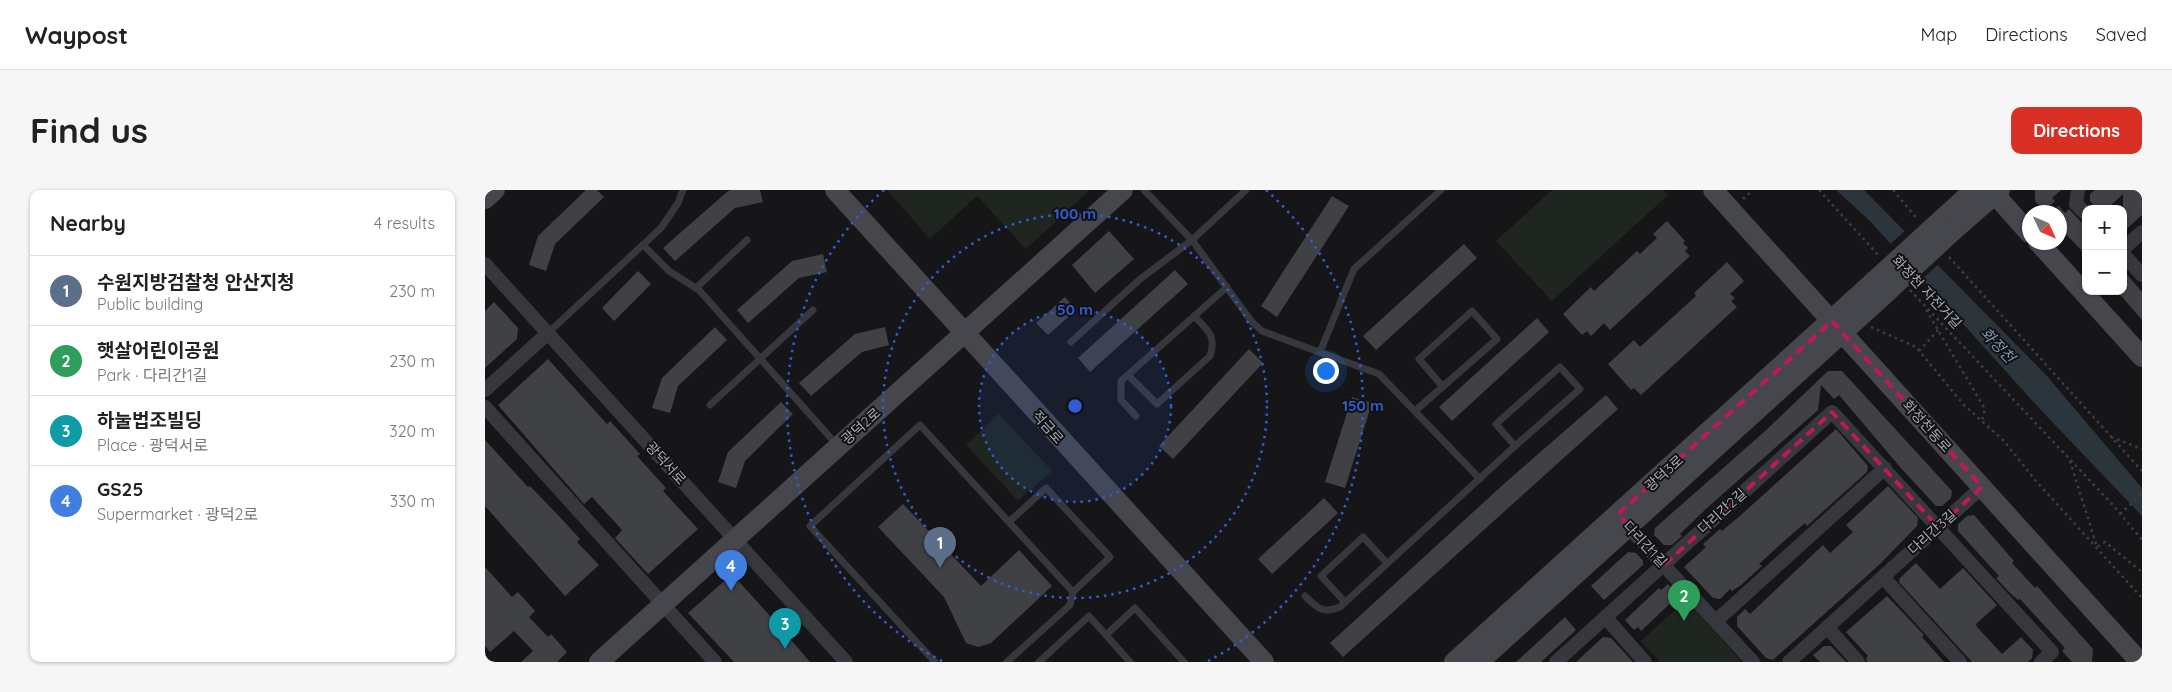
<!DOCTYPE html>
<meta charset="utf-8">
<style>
:root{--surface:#fff;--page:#f6f6f6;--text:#222;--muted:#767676;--line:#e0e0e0;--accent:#d93025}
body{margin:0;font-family:Quicksand,"Noto Sans KR",sans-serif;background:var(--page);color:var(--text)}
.controls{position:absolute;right:15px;top:15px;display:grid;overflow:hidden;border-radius:10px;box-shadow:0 1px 4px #0004}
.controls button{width:45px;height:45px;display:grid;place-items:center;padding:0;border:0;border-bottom:1px solid var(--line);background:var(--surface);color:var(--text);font:25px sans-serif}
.compass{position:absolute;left:1537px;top:15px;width:45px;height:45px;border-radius:50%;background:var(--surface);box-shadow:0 1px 4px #0004;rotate:134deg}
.you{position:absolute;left:840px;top:180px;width:18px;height:18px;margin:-12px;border:4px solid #fff;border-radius:50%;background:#1a73e8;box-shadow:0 0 0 8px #1a73e833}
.badge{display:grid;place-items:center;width:32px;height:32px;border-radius:50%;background:var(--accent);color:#fff;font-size:16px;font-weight:700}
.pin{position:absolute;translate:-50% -41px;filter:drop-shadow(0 1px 2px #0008)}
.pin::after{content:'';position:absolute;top:26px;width:18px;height:15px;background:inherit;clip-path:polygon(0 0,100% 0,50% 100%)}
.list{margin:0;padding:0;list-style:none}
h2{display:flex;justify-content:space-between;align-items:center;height:65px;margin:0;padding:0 20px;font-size:21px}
h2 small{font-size:16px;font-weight:400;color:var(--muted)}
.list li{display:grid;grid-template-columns:32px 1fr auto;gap:15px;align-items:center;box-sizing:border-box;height:70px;padding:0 20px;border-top:1px solid var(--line)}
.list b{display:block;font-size:19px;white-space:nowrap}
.list p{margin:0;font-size:16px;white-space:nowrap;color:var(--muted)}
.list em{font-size:16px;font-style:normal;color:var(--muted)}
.map{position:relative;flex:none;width:1657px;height:472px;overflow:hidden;border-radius:10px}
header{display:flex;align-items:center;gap:30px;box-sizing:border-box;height:70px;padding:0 25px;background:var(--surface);border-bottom:1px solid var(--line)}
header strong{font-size:24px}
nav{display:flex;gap:28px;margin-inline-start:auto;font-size:18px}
.intro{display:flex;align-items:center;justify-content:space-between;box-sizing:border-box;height:120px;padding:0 30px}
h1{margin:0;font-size:35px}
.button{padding:12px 22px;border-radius:10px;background:var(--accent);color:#fff;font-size:18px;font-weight:700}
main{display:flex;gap:30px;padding:0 30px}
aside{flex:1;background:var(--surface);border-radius:10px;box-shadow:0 1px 4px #0004}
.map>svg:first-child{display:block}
.green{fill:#1e261f}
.water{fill:#2c353c}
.pier{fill:#161618}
.building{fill:#404145}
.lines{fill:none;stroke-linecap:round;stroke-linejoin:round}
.path{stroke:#3d3f44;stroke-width:2.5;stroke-dasharray:2.5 4;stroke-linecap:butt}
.lane{stroke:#37383d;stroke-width:7}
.street{stroke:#37383d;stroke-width:14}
.secondary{stroke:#45474d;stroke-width:20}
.secondary-bridge{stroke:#45474d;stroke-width:20}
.marked{fill:none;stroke:#c2185b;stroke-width:4;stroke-dasharray:10 6;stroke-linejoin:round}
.ring{fill:none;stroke:#325cd3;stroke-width:2.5;stroke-dasharray:2.5 5}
.labels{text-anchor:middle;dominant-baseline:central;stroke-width:4;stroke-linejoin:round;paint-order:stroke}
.street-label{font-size:14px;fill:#a8adb8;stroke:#111113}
.water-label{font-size:15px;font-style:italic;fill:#7f9bb3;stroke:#111113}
.centre{fill:#325cd3;stroke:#111113;stroke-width:2.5}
.ring-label{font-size:15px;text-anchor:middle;font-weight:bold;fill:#325cd3;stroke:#111113;stroke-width:4;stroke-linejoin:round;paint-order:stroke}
</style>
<header>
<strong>Waypost</strong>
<nav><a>Map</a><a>Directions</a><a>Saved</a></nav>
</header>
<div class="intro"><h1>Find us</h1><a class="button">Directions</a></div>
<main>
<aside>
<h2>Nearby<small>4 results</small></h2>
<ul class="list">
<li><span class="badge" style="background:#5c6f8a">1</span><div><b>수원지방검찰청 안산지청</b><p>Public building</p></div><em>230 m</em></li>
<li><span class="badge" style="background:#2e9e5b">2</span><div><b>햇살어린이공원</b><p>Park · 다리간1길</p></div><em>230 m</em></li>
<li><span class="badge" style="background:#0f9aa8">3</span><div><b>하눌법조빌딩</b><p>Place · 광덕서로</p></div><em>320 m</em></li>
<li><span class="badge" style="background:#3f7fe0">4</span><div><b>GS25</b><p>Supermarket · 광덕2로</p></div><em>330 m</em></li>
</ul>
</aside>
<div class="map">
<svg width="1657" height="472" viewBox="0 0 1657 472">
<rect width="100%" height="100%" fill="#161618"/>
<g class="green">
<polygon points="402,0 605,0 541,59 492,6 445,49"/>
<polygon points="1067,0 1179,0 1183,5 1067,111 1011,51"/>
<polygon points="514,224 567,281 533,311 481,255"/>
<polygon points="1201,410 1257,472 1175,472 1156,451"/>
</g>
<polygon class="water" points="1351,0 1379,0 1561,185 1657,298 1657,326 1553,217 1385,31"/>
<polygon class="pier" points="1421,40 1455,73 1436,90 1404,55"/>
<g class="building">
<polygon points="101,0 112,0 119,7 70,54 61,81 44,75 53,46"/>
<polygon points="247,0 275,0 278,12 250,18 190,71 178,58 243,1"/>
<polygon points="1550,0 1576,0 1567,8 1570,11 1559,21 1550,11"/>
<polygon points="1610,0 1657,0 1657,25 1638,42 1638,4 1622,19 1612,19 1605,11 1605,4"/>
<polygon points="847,6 864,16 792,127 776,116"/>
<polygon points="1574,16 1580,23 1584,19 1601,37 1601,65 1574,37"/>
<polygon points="1182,31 1200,51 1198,53 1203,58 1200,61 1205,66 1125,140 1119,133 1106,146 1102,141 1097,145 1078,124 1106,97 1109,101 1152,61 1155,64 1172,48 1168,44"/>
<polygon points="624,41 649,69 610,103 587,75"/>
<polygon points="979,54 992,68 891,160 878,146"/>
<polygon points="338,64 342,82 314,88 263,133 252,120 307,71"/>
<polygon points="1242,72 1259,91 1245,104 1250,108 1246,111 1252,117 1156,205 1149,198 1146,200 1123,174 1149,150 1155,157 1211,106 1209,103"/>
<polygon points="690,80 703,94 605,182 593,168"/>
<polygon points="1638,80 1657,102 1657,130 1632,101 1638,101"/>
<polygon points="153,81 166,94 129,131 117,118"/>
<polygon points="580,107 591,120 563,145 551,133"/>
<polygon points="9,112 33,138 32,149 0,178 0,121"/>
<polygon points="1052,128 1064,142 967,231 954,217"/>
<polygon points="230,137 242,150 193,196 185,223 167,218 177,188"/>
<polygon points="400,137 404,155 377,162 326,206 314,193 370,144"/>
<polygon points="764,159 778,173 688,269 674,256"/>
<polygon points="63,169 122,234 125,231 155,264 152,266 181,298 178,301 213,339 163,384 130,348 137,340 107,307 99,314 13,215"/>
<polygon points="1343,181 1357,181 1467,301 1466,308 1457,316 1451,316 1415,277 1354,205 1349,209 1336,195 1333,220 1223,317 1195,344 1197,346 1187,355 1179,355 1169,345 1170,338 1279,242"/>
<polygon points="1121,205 1133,219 858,467 845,453 1021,292"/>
<polygon points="867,207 887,213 860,298 840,292"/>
<polygon points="296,212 308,224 260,271 251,298 233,292 243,262"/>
<polygon points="1351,239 1383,276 1382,282 1322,336 1320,333 1298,352 1274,374 1277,376 1256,395 1247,401 1245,399 1235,409 1228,408 1199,377 1221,357 1218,354 1235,339 1237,341 1256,325"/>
<polygon points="0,250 43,297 45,296 72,324 95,349 92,352 114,375 80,406 0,316"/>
<polygon points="1403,296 1433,328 1432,336 1395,374 1288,470 1281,468 1252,436 1252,427 1260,419 1265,424 1338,355 1345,363 1368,342 1361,335"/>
<polygon points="839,308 853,323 787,384 773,369"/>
<polygon points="418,314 496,396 534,360 567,396 506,453 493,457 481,453 459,407 393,337"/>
<polygon points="1489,325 1529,371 1527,373 1550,398 1552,396 1608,459 1607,472 1587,472 1577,461 1580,458 1535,409 1533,410 1525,403 1511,388 1514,386 1473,341 1473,334 1482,326"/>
<polygon points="1143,362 1151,363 1158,371 1158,375 1119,410 1106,396"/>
<polygon points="1431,373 1455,399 1478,378 1512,415 1491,434 1492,437 1517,464 1536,447 1548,460 1547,468 1543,472 1487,472 1414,392 1415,388"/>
<polygon points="0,377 27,407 33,402 50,421 44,427 63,447 66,444 82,462 72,472 36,472 48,461 29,441 5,462 0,456"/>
<polygon points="247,384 295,437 325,472 249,472 203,423"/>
<polygon points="1183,394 1193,406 1156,441 1153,437 1149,440 1140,430 1174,398 1176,400"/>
<polygon points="1402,406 1439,445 1437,447 1459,472 1382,472 1381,468 1383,466 1361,442"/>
<polygon points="1080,427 1091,440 1056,472 1031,472"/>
<polygon points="1118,447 1126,448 1148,472 1091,472"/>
<polygon points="1339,456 1346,456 1361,472 1335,472 1328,465"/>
</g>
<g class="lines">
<g class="path">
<polyline points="1334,0 1395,67"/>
<polyline points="1408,0 1433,30"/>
<polyline points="1258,9 1268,0"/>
<polyline points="1567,22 1577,14"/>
<polyline points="1464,67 1657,281"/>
<polyline points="1425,100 1627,314 1657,350"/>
<polyline points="1441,120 1500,219 1497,230"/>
<polyline points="1386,137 1431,157 1479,215 1519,251 1550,290 1657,408"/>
<polyline points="1434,161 1453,140"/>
<polyline points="1626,247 1657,259"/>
<polyline points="1585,271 1612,357 1620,352 1657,382"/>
<polyline points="1635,324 1657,304"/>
</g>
<g class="lane">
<polyline points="659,0 707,50 767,132 777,141 894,184 995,289"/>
<polyline points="158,55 184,81 214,100 352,255"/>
<polyline points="211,98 262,50"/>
<polyline points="63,143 176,38 193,13 198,0"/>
<polyline points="586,152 654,90 707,50 761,0"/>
<polyline points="835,162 869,79 956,0"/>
<polygon points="1075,177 1095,199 1030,256 1011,234"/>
<path d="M643 185 672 214 725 166C732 145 722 140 709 126"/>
<polyline points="225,215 328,120"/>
<polyline points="930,221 1012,149 987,121 934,169 958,197"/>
<polyline points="651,226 636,210 636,191 742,97"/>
<path d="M820 406C832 418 838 424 855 417L1030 256"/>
<polyline points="860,412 836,386 878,347 902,373"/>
<polyline points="621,445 650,418 699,472"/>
<polyline points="450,472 325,336 435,235 588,402 625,367 561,298 524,332"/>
<polyline points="522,472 585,415 588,402"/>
<polyline points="554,472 604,426 645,472"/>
</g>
<g class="street">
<polyline points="1593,0 1591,14 1601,24"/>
<polyline points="1638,59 1657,42"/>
<polyline points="1638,64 1657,85"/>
<polyline points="0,74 361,472"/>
<polyline points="0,200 63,143"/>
<polyline points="0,217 230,472"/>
<polyline points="1138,331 1268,472"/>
<polyline points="1398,387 1475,472"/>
<polyline points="1120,427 1160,472"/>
<polyline points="1231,431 1400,278"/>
<polyline points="1342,437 1373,472"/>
<polyline points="1071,472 1347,222 1567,462 1556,472"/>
<polyline points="1304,472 1497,297"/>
</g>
<g class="secondary">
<polyline points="350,0 779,472"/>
<polyline points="1228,0 1655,472"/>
<polyline points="1506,0 1544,43"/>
<polyline points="0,9 10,0"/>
<polyline points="1457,29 1489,0"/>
<polyline points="1468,41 1515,0"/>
<polyline points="1553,52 1657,167"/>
<polyline points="114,472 638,0"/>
<polyline points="969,472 1387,93"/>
<polyline points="994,472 1399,105"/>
</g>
<g class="secondary-bridge">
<polyline points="1387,93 1457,29"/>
<polyline points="1399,105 1468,41"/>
</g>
</g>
<path class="marked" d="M1347 131 1497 297 1453 337 1347 222 1179 375 1133 324Z"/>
<circle cx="590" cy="216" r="96" fill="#325cd3" fill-opacity=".12"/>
<g class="ring">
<circle cx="590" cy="216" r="96"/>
<circle cx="590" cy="216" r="192"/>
<path d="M457 471A288 288 0 0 1 399 0M781 0A288 288 0 0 1 723 471"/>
</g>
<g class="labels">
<g class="street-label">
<text transform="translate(1442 102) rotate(47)">화정천 자전거길</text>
<text transform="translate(376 236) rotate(-42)">광덕2로</text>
<text transform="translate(1442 236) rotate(48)">화정천동로</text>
<text transform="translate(563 237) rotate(48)">적금로</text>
<text transform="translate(181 273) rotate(48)">광덕서로</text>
<text transform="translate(1179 283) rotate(-42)">광덕3로</text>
<text transform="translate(1237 321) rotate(-42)">다리간2길</text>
<text transform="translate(1447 342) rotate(-42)">다리간3길</text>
<text transform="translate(1160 354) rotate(47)">다리간1길</text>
</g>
<g class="water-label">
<text transform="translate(1513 155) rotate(47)">화정천</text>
</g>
</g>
<circle cx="590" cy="216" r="8" class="centre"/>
<g class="ring-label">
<text x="590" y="29">100 m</text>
<text x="590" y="125">50 m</text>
<text x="878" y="221">150 m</text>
</g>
</svg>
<div class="controls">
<button>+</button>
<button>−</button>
</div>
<svg class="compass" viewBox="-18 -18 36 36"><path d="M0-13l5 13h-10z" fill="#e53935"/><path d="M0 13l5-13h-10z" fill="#767676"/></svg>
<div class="you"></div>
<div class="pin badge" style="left:455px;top:378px;background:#5c6f8a">1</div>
<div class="pin badge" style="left:1199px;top:431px;background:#2e9e5b">2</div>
<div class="pin badge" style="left:300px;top:459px;background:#0f9aa8">3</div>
<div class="pin badge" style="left:246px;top:401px;background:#3f7fe0">4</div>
</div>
</main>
